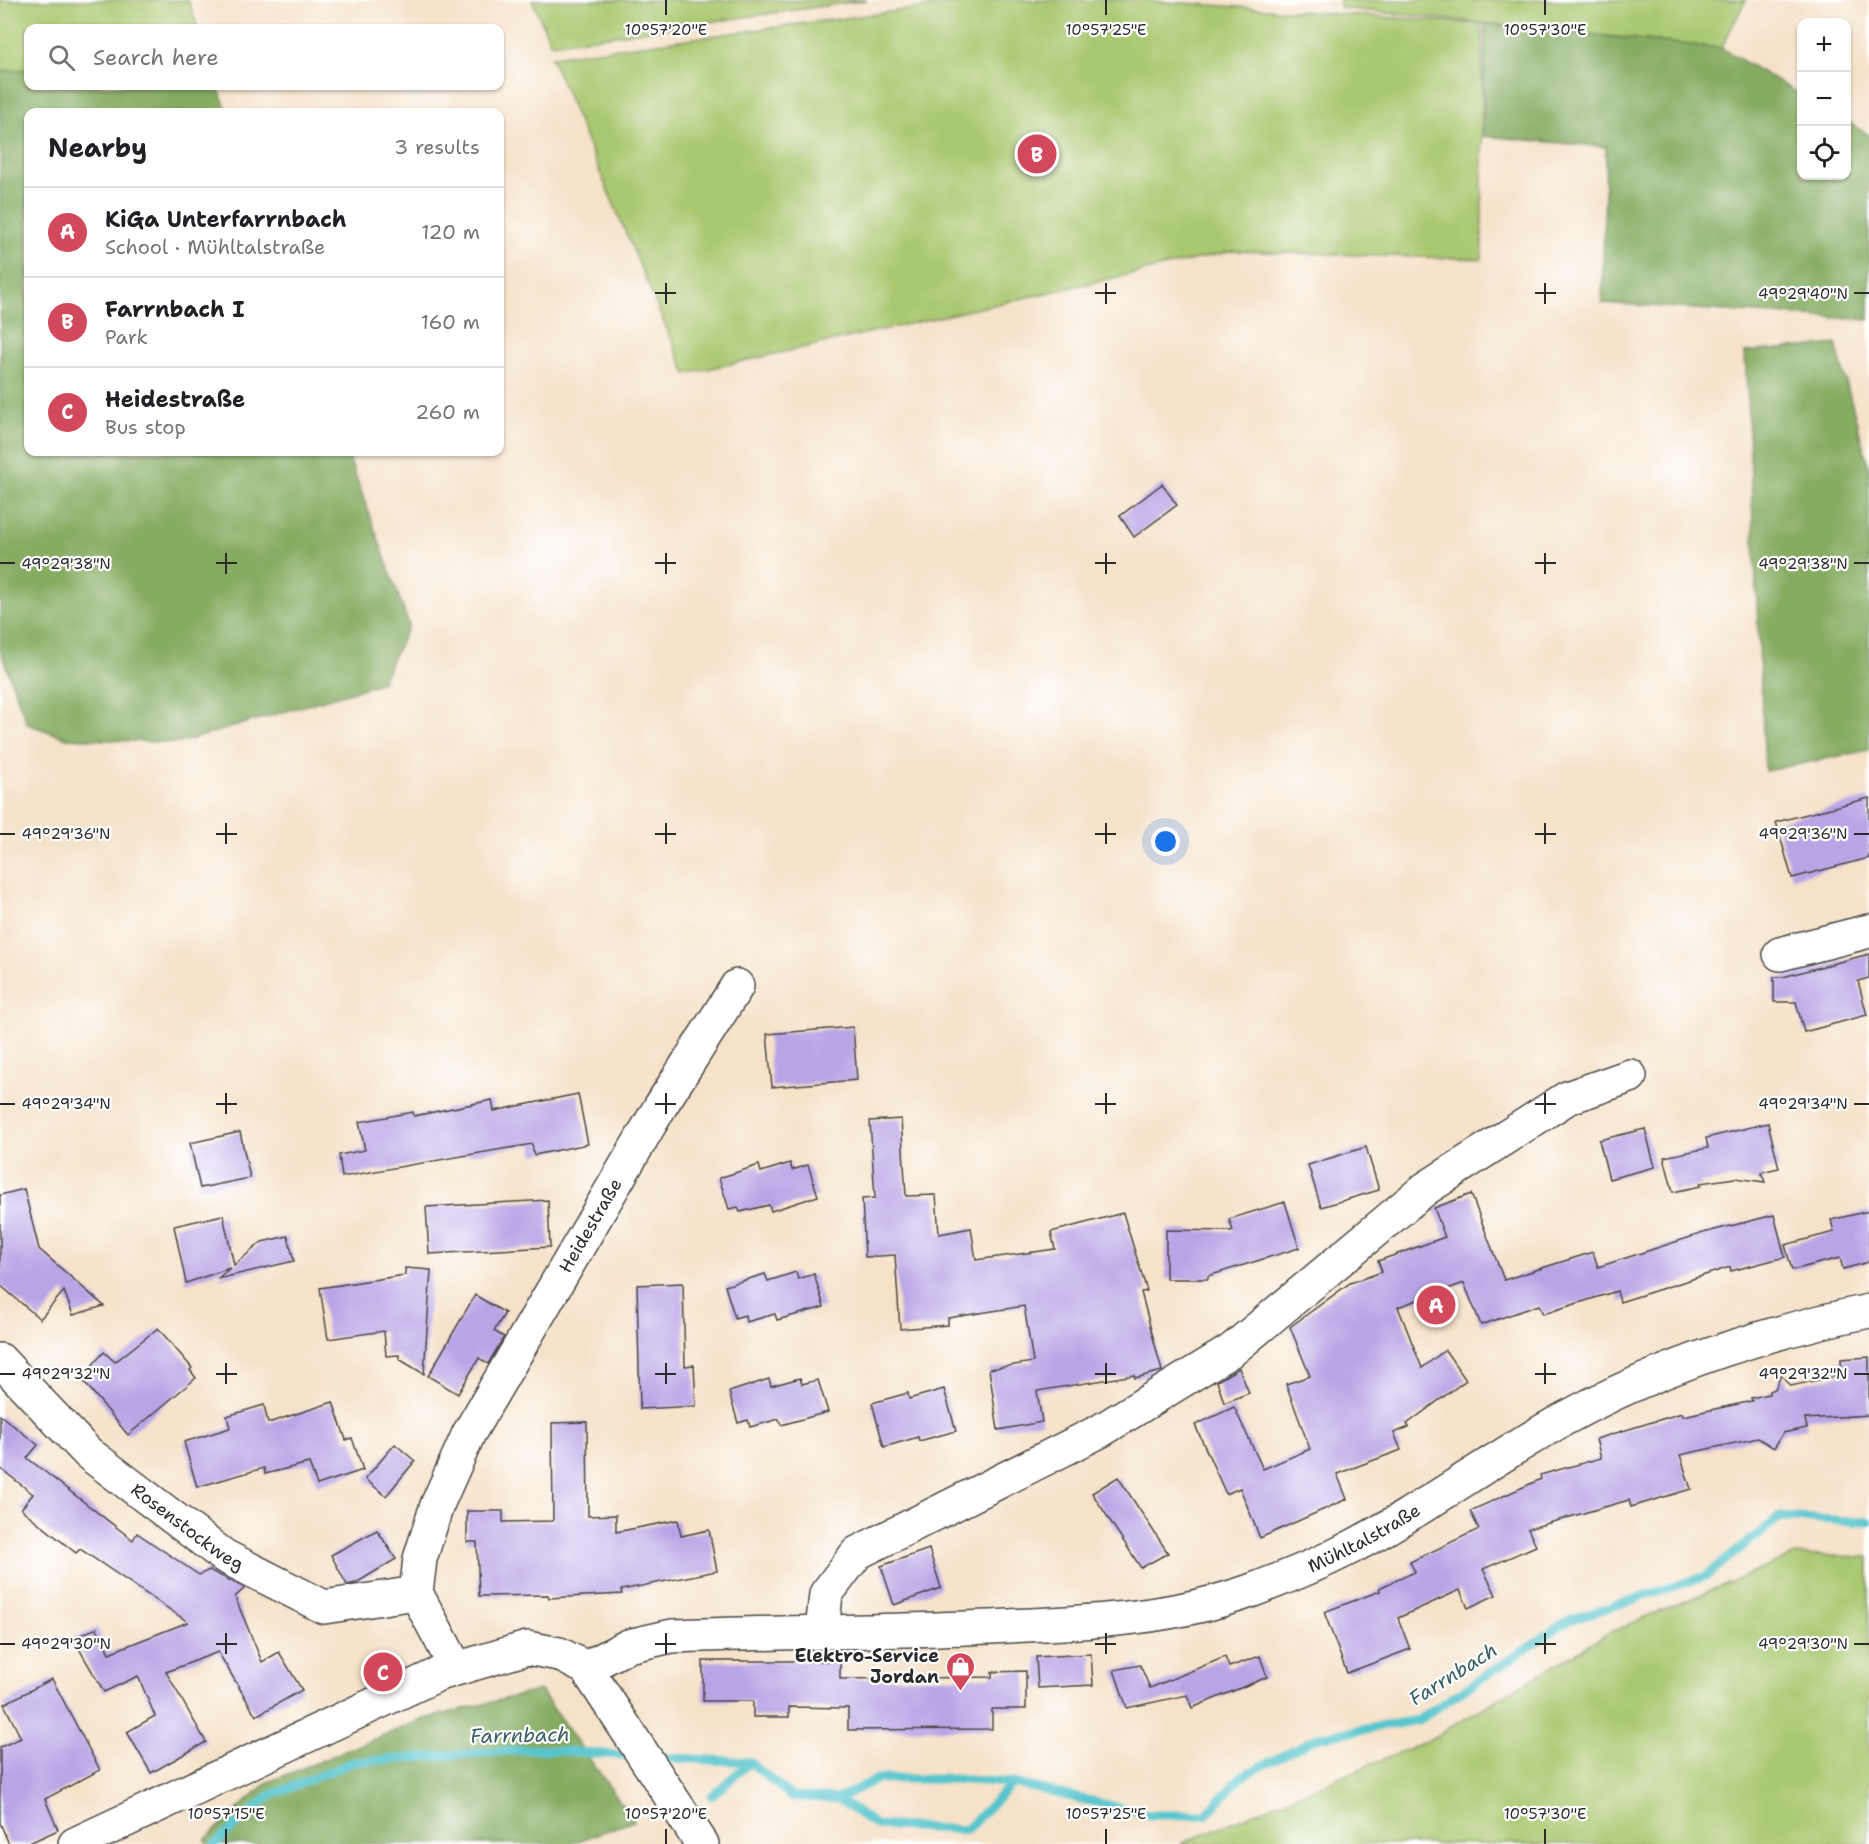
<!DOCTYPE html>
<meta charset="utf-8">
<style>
:root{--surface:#fff;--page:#f2f2f2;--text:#202124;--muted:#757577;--line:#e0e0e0;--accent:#d1495b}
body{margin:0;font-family:"Shantell Sans",sans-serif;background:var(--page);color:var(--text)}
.controls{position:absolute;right:18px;top:18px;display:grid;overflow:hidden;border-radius:12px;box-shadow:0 2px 4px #0004}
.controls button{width:54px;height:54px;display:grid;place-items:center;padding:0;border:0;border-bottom:2px solid var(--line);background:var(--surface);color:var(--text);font:30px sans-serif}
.you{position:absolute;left:1166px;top:842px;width:21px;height:21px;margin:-15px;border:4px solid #fff;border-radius:50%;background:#1a73e8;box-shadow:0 0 0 9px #1a73e833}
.badge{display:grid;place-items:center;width:39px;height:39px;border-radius:50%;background:var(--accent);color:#fff;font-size:20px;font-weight:700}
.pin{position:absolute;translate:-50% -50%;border:3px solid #fff;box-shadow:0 2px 6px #0006}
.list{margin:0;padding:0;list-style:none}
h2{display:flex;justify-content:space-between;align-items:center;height:78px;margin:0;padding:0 24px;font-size:26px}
h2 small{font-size:20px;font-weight:400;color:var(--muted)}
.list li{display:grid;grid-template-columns:39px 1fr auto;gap:18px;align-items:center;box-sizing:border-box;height:90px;padding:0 24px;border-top:2px solid var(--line)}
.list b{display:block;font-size:22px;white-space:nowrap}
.list p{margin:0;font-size:20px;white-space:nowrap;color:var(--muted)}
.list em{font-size:20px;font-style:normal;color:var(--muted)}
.icon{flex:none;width:33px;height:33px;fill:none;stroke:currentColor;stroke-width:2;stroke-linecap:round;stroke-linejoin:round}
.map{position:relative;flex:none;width:1869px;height:1844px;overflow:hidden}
.search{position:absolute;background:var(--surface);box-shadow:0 2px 4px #0004;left:24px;top:24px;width:480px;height:66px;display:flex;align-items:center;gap:15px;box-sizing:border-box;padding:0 21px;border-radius:12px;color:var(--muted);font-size:22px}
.panel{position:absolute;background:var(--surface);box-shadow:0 2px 4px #0004;left:24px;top:108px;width:480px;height:348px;border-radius:12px}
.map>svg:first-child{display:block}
.green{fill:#a9c86f;stroke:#6a7a4d;stroke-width:1.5}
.forest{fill:#86ac62;stroke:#586c46;stroke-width:1.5}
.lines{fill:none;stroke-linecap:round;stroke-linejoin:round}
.stream{stroke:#57c5cd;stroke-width:9}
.building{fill:#b9a5e6}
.minor-casing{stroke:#494643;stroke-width:36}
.minor{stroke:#fff;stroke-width:33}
.ticks{fill:none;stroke:#2b2b2b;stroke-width:2}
.labels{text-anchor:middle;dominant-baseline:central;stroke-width:4.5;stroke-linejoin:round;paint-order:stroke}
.street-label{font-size:18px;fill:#2b2b2b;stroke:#fff}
.poi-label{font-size:18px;font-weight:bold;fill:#2b2b2b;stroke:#fff;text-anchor:end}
.water-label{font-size:20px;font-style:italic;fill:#3a6164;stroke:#fff}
.ticks-label{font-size:15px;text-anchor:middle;fill:#2b2b2b;stroke:#fff;stroke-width:4.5;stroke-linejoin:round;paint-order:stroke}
</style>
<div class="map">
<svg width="1869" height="1844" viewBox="0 0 1869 1844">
<rect width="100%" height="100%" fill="#fff"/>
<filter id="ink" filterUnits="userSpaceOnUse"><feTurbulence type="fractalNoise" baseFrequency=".0167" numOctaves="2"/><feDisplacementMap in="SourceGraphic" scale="12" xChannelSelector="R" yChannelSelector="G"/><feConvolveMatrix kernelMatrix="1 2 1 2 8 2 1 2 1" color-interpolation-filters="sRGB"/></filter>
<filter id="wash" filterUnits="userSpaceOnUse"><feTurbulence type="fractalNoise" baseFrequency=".008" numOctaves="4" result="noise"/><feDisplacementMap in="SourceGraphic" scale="24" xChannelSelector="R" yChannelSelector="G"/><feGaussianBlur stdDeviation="1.35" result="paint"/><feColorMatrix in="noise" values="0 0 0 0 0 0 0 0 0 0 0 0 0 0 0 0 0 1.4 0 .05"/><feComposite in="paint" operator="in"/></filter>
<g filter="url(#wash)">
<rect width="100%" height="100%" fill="#f5e2c9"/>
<g class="green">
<polygon points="0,0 188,0 198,28 28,28 28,70 0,72"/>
<polygon points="532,0 867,0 551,44"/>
<polygon points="981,0 1139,0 1482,24 1482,259 1233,251 686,374 551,57"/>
<polygon points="1340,0 1746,0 1721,48 1340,8"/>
<polygon points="1795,1555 1869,1557 1869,1844 1180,1844 1429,1740 1609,1633"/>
</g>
<g class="forest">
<polygon points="1485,24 1721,48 1801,95 1802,176 1846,176 1847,121 1869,135 1869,320 1602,303 1606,147 1483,136"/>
<polygon points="28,69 28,86 218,86 227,112 28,112 28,452 347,452 409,625 381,683 179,743 67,738 27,724 0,650 0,71"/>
<polygon points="1836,344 1869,468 1869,750 1765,771 1745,352"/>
<polygon points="540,1690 634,1821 570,1844 207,1844 205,1840 266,1783 424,1719"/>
</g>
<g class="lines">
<g class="stream">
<polyline points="654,1757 750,1762 791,1796 838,1799 877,1779 954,1779 1013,1783 1151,1815 1206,1815 1242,1776 1319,1737 1418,1720 1570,1620 1706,1576 1780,1517 1869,1522"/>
<polyline points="712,1796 750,1762"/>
<polyline points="838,1799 876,1825 966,1830 1013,1783"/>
<polyline points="215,1844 269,1796 353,1762 536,1749 634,1756"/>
</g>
</g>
<g id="blocks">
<g class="building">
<polygon points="1162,484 1177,505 1134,537 1120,516"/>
<polygon points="1869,798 1869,858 1792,878 1776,822"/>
<polygon points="1869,954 1869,978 1858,981 1867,1015 1804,1032 1796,1002 1774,1002 1774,977 1783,977"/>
<polygon points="853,1027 857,1080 772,1087 767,1034"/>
<polygon points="578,1094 588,1144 534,1155 532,1144 342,1177 339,1155 365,1150 359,1122 413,1112 414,1116 492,1100 494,1111"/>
<polygon points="901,1119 906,1196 936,1195 939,1234 971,1228 976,1260 1055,1249 1051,1232 1123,1213 1147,1291 1141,1292 1162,1371 1135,1378 1134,1375 1037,1391 1042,1422 998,1430 989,1369 1033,1362 1024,1306 948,1318 948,1325 900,1329 895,1255 865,1257 862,1199 875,1198 870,1121"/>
<polygon points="1768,1123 1779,1168 1761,1172 1765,1182 1735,1178 1700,1183 1701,1186 1673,1192 1664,1157 1708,1148 1706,1138"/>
<polygon points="1645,1129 1655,1167 1609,1179 1599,1140"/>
<polygon points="240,1132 250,1178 200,1188 190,1143"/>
<polygon points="1366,1147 1379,1190 1321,1207 1308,1165"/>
<polygon points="790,1163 792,1170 808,1165 818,1196 771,1211 769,1205 740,1212 738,1207 729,1209 719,1178 759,1165 761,1172"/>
<polygon points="24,1189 39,1249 104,1306 73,1315 64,1291 40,1319 0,1285 0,1195"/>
<polygon points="1471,1194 1504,1280 1593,1252 1598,1267 1703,1233 1774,1215 1785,1257 1731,1271 1730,1267 1620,1302 1617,1291 1543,1314 1539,1305 1481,1325 1464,1283 1398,1307 1422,1368 1445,1350 1466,1380 1407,1424 1409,1427 1394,1433 1401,1450 1337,1474 1347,1499 1260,1538 1240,1488 1226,1494 1195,1425 1234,1407 1263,1469 1310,1449 1286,1384 1310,1376 1290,1327 1350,1283 1382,1272 1378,1261 1445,1237 1434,1208"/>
<polygon points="548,1200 550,1247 429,1254 426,1207"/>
<polygon points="1285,1202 1299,1248 1208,1276 1208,1279 1166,1279 1166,1230 1233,1231 1229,1219"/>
<polygon points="1869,1211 1869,1262 1843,1269 1840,1258 1792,1270 1785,1245 1834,1232 1831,1220"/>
<polygon points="223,1215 234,1265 262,1242 288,1236 294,1261 217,1279 230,1268 186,1283 174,1226"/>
<polygon points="405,1268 431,1270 424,1374 399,1359 399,1355 386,1356 384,1331 328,1339 320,1288 405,1275"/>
<polygon points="796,1272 798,1279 814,1274 824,1307 777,1320 775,1314 746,1322 745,1315 735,1318 725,1286 765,1274 768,1281"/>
<polygon points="683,1283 685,1366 694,1365 696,1406 640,1409 637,1285"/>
<polygon points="475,1295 505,1313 494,1331 504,1337 488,1364 479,1358 458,1394 428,1376"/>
<polygon points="158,1328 192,1368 190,1370 196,1378 128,1435 81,1378 104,1352 115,1362"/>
<polygon points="1869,1357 1869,1415 1805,1419 1807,1428 1783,1433 1774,1448 1758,1438 1680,1455 1691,1489 1631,1507 1629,1500 1528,1529 1536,1546 1483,1569 1496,1595 1468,1608 1460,1590 1398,1618 1410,1649 1347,1673 1324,1612 1380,1591 1379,1588 1415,1572 1410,1562 1479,1529 1470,1511 1541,1479 1540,1475 1601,1458 1596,1439 1682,1413 1683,1416 1752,1401 1751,1398 1769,1394 1769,1391 1775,1389 1781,1375 1791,1386 1842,1375 1841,1359"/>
<polygon points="1239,1368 1249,1393 1224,1403 1217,1381"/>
<polygon points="800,1378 802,1384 818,1380 828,1412 781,1425 779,1419 750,1427 748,1420 738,1423 729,1392 769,1379 771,1386"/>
<polygon points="944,1389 956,1431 919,1441 918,1437 884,1447 872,1403 908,1393 909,1399"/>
<polygon points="333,1402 346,1440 352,1438 363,1470 317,1485 309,1463 265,1474 264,1468 197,1487 184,1442 230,1428 227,1416 264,1405 268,1423"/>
<polygon points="0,1415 38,1445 27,1458 133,1540 137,1533 199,1575 209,1570 245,1588 235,1597 262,1662 279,1652 302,1690 256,1716 218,1652 166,1672 206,1742 151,1773 127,1732 155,1716 138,1676 104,1692 73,1638 97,1628 109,1653 188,1622 80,1549 76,1553 21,1509 33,1494 0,1468"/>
<polygon points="587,1422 588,1516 616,1515 616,1532 678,1520 681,1536 709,1530 717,1571 621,1590 622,1594 549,1598 548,1595 479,1596 477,1542 467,1542 467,1511 503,1511 503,1522 553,1521 552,1423"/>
<polygon points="395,1444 415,1461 386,1496 365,1479"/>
<polygon points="1118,1477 1168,1553 1141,1568 1092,1493"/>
<polygon points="377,1530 396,1559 356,1583 347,1585 331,1555"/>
<polygon points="929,1549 941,1588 894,1605 881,1566"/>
<polygon points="1091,1654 1093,1685 1038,1688 1036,1657"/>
<polygon points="1260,1656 1267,1677 1192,1708 1187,1695 1127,1708 1114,1670 1140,1665 1150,1688 1225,1657 1229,1667"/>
<polygon points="703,1661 840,1661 840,1679 992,1677 992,1672 1026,1671 1026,1709 992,1709 992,1729 848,1730 848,1708 789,1707 789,1717 753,1717 753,1701 703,1701"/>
<polygon points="52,1679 100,1770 45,1799 58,1830 27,1844 9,1844 0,1823 0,1747 21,1738 4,1704"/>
</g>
</g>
</g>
<g filter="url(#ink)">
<use href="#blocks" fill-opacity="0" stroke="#494643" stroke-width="1.5"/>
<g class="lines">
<defs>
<g id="minor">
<polyline points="1780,954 1869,931"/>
<path id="s1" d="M0 1360 88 1453 224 1556 324 1607 416 1593"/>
<polyline points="822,1631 826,1594 857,1553 1100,1431 1232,1350 1425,1189 1567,1098 1630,1076"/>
<path id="s2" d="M456 1668 416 1593 420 1559 437 1505 469 1433 660 1107 737 986"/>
<path id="s3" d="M586 1668 628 1646 672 1636C784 1632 896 1632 1009 1626 1092 1622 1173 1619 1253 1590 1282 1579 1312 1567 1340 1553 1418 1514 1488 1461 1564 1419 1659 1367 1763 1333 1869 1311"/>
<polyline points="75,1844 439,1674 527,1648 559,1654 586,1668 702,1844"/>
</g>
</defs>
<use href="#minor" class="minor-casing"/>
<use href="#minor" class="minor"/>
</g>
</g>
<path class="ticks" d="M666 0V15M1106 0V15M1545 0V15M666 283V304M1106 283V304M1545 283V304M655 293H676M1095 293H1116M1535 293H1556M1854 293H1869M226 553V574M666 553V574M1106 553V574M1545 553V574M0 563H15M216 563H237M655 563H676M1095 563H1116M1535 563H1556M1854 563H1869M226 823V844M666 823V844M1106 823V844M1545 823V844M0 834H15M216 834H237M655 834H676M1095 834H1116M1535 834H1556M1854 834H1869M226 1093V1114M666 1093V1114M1106 1093V1114M1545 1093V1114M0 1104H15M216 1104H237M655 1104H676M1095 1104H1116M1535 1104H1556M1854 1104H1869M226 1363V1384M666 1363V1384M1106 1363V1384M1545 1363V1384M0 1374H15M216 1374H237M655 1374H676M1095 1374H1116M1535 1374H1556M1854 1374H1869M226 1633V1654M666 1633V1654M1106 1633V1654M1545 1633V1654M0 1644H15M216 1644H237M655 1644H676M1095 1644H1116M1535 1644H1556M1854 1644H1869M226 1829V1844M666 1829V1844M1106 1829V1844M1545 1829V1844"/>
<defs>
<symbol id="shop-pin" viewBox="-11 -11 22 30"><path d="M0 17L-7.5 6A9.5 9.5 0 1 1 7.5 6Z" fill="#d1495b" stroke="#fff"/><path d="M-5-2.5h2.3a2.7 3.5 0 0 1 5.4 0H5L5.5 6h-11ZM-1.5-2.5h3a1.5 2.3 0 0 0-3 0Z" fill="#fff"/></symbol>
</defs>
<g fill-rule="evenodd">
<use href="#shop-pin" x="944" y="1650" width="33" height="45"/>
</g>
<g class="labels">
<g class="street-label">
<text stroke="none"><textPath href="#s2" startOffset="495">Heidestraße</textPath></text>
<text stroke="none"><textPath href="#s1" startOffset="252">Rosenstockweg</textPath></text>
<text stroke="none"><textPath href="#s3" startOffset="800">Mühltalstraße</textPath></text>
</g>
<g class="poi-label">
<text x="939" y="1656">Elektro-Service<tspan x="939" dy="21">Jordan</tspan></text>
</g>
<g class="water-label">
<text transform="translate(1453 1674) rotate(-32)">Farrnbach</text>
<text transform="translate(520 1735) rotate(-1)">Farrnbach</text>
</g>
</g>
<g class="ticks-label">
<text x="666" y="35">10°57'20"E</text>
<text x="1106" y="35">10°57'25"E</text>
<text x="1545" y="35">10°57'30"E</text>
<text x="1803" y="299">49°29'40"N</text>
<text x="66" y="569">49°29'38"N</text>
<text x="1803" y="569">49°29'38"N</text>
<text x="66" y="839">49°29'36"N</text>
<text x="1803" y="839">49°29'36"N</text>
<text x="66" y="1109">49°29'34"N</text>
<text x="1803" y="1109">49°29'34"N</text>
<text x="66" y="1379">49°29'32"N</text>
<text x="1803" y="1379">49°29'32"N</text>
<text x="66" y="1649">49°29'30"N</text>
<text x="1803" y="1649">49°29'30"N</text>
<text x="226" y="1819">10°57'15"E</text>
<text x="666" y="1819">10°57'20"E</text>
<text x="1106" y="1819">10°57'25"E</text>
<text x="1545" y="1819">10°57'30"E</text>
</g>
</svg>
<div class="controls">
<button>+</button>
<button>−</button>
<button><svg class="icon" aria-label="locate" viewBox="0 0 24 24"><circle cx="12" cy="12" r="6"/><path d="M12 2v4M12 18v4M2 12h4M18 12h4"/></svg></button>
</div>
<div class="you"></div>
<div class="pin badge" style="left:1436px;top:1305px">A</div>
<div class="pin badge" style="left:1037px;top:154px">B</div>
<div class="pin badge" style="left:383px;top:1672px">C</div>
<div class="search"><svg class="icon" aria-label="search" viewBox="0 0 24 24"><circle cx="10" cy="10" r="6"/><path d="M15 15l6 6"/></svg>Search here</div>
<section class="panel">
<h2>Nearby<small>3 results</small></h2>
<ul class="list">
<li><span class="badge">A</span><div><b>KiGa Unterfarrnbach</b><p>School · Mühltalstraße</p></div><em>120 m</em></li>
<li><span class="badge">B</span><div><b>Farrnbach I</b><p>Park</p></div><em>160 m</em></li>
<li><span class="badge">C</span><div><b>Heidestraße</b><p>Bus stop</p></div><em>260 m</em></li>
</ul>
</section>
</div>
